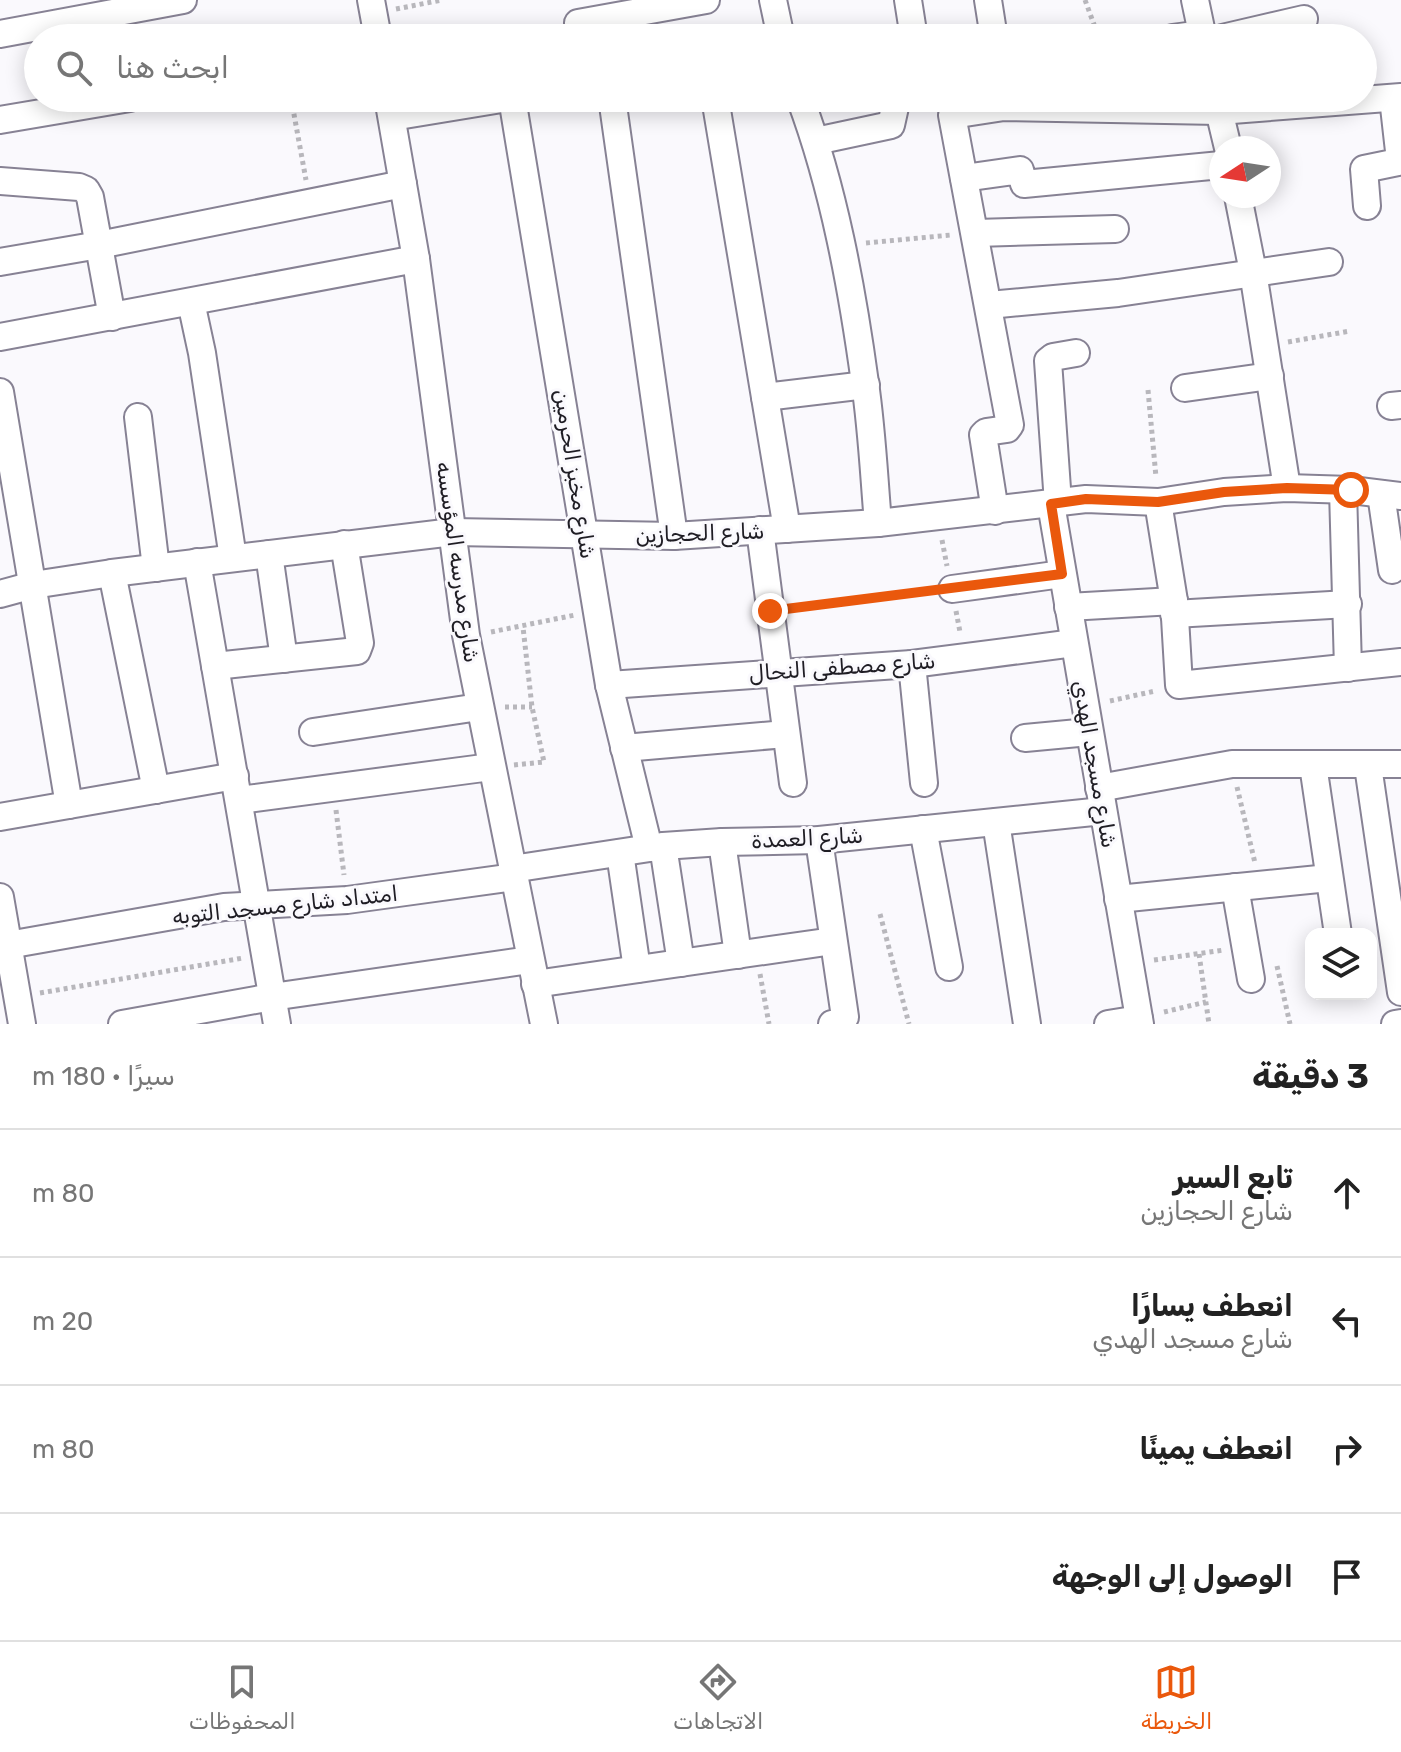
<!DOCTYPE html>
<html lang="ar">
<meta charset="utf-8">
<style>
:root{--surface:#fff;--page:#f2f2f2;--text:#222;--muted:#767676;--line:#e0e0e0;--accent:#ea580c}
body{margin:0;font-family:Rubik,"Noto Naskh Arabic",sans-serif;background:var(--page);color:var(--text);direction:rtl}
.controls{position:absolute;right:24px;bottom:24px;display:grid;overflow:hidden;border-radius:16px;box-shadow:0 4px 20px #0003}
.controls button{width:72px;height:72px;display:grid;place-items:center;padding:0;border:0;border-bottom:2px solid var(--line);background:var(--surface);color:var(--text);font:40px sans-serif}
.compass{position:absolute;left:1209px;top:136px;width:72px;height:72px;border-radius:50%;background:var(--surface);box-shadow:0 4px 20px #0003;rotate:258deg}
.stop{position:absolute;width:24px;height:24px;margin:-18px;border:6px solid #ea580c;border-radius:50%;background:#fff}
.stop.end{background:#ea580c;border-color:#fff;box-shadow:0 2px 8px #0008}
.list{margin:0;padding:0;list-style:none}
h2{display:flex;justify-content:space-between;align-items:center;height:104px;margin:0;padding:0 32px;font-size:34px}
h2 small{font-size:26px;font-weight:400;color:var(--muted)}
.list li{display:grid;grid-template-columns:52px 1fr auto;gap:24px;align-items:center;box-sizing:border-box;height:128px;padding:0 32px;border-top:2px solid var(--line)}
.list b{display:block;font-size:30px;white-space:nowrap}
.list p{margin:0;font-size:26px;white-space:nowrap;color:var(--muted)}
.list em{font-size:26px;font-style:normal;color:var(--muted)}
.icon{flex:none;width:44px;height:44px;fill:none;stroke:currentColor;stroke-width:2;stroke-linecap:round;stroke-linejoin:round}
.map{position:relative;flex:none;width:1401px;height:1024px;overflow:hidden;direction:ltr}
.search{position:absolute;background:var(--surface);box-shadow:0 4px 20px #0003;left:24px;right:24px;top:24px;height:88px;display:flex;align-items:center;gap:20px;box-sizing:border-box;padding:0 28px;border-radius:44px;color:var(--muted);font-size:30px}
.sheet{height:616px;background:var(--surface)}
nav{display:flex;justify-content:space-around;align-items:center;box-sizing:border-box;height:112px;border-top:2px solid var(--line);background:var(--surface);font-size:22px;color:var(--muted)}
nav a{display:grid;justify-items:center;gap:4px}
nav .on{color:var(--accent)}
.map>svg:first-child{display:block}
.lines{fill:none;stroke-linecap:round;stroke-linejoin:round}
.street-casing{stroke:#878294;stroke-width:30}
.path{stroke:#b8b7bc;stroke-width:5;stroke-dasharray:4 4;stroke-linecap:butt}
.street{stroke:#fff;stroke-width:26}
.route{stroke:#ea580c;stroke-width:10}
.labels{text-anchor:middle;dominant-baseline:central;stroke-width:6;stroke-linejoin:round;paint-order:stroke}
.street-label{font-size:22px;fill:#1f1d24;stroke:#faf9fd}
</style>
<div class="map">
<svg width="1401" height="1024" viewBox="0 0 1401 1024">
<rect width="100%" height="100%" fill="#faf9fd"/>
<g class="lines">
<defs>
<g id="street">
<polyline points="371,0 378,38"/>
<polyline points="773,0 781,38"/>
<polyline points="908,0 914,38"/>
<polyline points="988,0 994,38"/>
<polyline points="1195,0 1203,38"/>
<polyline points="578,23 706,0"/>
<polyline points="0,34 183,0"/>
<polyline points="1172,38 1202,34"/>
<polyline points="1222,38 1304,19"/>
<polyline points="388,98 416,259 466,635 544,1024"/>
<polyline points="512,98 609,685 649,848"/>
<polyline points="612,98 674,536"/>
<polyline points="715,98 787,529"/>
<path d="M800 98C834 189 852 288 865 383 872 430 874 477 878 523"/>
<polyline points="1216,98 1228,148"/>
<polyline points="392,117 508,98"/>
<polyline points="0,120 130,98"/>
<polyline points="816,141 891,125 897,98"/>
<polyline points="964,178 1020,170 1024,184 1221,165"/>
<polyline points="0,181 79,187 86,190 90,197 112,317"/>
<polyline points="1238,196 1253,272 1287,488"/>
<polyline points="1367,206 1364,169 1398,162 1400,160 1393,98"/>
<polyline points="976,233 1115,229"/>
<polyline points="0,262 99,245 403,184"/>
<polyline points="191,302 202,353 233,558"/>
<polyline points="989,305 1118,293 1329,262"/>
<polyline points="0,337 416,259"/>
<polyline points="1185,388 1270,376"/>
<polyline points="0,392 69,805"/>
<polyline points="765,397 866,385"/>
<polyline points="1391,406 1401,405"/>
<polyline points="138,417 156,568"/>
<polyline points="1343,490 1348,668"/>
<polyline points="1381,494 1392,570"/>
<polyline points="1158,502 1174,601 1179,685 1401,662"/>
<polyline points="1058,503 1048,361 1053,357 1076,353"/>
<polyline points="1051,504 1140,1024"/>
<polyline points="995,511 983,435 986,432 1007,429 1010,425 952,115 1004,107 1219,111 1401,97"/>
<polyline points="760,530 793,783"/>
<polyline points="269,554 284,659"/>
<polyline points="197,562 277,1024"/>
<polyline points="112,573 156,790"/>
<polyline points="952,589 1062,574"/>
<polyline points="0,594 33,585 112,573 453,532 674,536 878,523 1086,499 1158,502 1224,492 1287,488 1351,490 1401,496"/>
<polyline points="1068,607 1174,601"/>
<polyline points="1174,614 1348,604"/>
<polyline points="912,664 924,783"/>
<polyline points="215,666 357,651 360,643 344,544"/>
<polyline points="609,685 912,664 1074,643"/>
<polyline points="313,732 479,707"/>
<polyline points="1025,738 1089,732"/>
<polyline points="624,748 786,734"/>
<polyline points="1313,765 1338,934"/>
<polyline points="1368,766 1401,992"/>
<polyline points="1099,788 1232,764 1401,764"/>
<polyline points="239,800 491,767"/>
<polyline points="0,817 235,776"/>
<polyline points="996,822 1027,1024"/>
<polyline points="923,829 949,967"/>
<polyline points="819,840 845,1017 841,1022 832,1024"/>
<polyline points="722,842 738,955"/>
<polyline points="663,846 681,963"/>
<polyline points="620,853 637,969"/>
<polyline points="512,869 663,846 722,842 819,840 1103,811"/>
<polyline points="1235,887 1251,979"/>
<polyline points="0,897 22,1024"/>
<polyline points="1118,899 1329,878"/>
<polyline points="8,945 224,907 347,900 514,877"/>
<polyline points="535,984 833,941"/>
<polyline points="122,1024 272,997 530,960"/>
<polyline points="1108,1024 1139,1019"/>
<polyline points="1395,1024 1401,1023"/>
</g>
</defs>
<use href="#street" class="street-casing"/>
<g class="path">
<polyline points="1085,0 1099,38"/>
<polyline points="396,9 442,0"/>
<polyline points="291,98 306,180"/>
<polyline points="866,243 951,235"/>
<polyline points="1288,342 1350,331"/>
<polyline points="1148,390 1156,477"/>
<polyline points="942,540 947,566"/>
<polyline points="795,608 928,592"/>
<polyline points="956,611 960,632"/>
<polyline points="491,632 575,615"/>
<polyline points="1110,701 1155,691"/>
<polyline points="505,707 532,707"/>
<polyline points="514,765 544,762 532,707 523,627"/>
<polyline points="1237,787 1255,863"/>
<polyline points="336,810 344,875"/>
<polyline points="880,914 909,1024"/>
<polyline points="1199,954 1209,1024"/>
<polyline points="1154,960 1224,950"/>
<polyline points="1277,966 1290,1024"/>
<polyline points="760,974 769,1024"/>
<polyline points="40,993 243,958"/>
<polyline points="1164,1012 1206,1002"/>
</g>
<use href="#street" class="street"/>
</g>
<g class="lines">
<polyline class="route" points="770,611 1062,574 1051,504 1086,499 1158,502 1224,492 1287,488 1351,490"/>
</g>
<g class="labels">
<g class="street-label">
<text transform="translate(575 474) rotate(81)">شارع مخبز الحرمين</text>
<text transform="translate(700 533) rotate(-2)">شارع الحجازين</text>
<text transform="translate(458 562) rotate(82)">شارع مدرسه المؤسسه</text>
<text transform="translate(842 667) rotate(-4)">شارع مصطفى النحال</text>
<text transform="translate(1095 764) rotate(80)">شارع مسجد الهدي</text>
<text transform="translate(807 838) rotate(-3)">شارع العمدة</text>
<text transform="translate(285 905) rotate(-6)">امتداد شارع مسجد التوبه</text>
</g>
</g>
</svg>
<div class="controls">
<button><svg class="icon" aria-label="layers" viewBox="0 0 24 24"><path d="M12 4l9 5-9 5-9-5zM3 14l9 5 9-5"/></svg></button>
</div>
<svg class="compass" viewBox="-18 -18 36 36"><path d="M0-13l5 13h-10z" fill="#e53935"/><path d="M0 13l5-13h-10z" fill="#767676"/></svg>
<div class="stop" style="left:1351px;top:490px"></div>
<div class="stop end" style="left:770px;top:611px"></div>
<div class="search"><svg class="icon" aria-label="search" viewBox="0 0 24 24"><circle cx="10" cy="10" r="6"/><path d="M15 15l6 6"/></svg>ابحث هنا</div>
</div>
<section class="sheet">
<h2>3 دقيقة<small>سيرًا · 180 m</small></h2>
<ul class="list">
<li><svg class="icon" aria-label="ahead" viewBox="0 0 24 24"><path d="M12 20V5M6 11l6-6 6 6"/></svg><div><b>تابع السير</b><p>شارع الحجازين</p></div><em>80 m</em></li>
<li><svg class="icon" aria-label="left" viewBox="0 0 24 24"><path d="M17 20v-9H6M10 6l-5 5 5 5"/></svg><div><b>انعطف يسارًا</b><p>شارع مسجد الهدي</p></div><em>20 m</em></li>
<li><svg class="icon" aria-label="right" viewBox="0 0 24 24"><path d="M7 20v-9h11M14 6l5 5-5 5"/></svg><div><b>انعطف يمينًا</b></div><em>80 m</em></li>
<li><svg class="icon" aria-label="arrive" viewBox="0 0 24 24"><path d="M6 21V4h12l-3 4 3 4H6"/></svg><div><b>الوصول إلى الوجهة</b></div></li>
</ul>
</section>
<nav>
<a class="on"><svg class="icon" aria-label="map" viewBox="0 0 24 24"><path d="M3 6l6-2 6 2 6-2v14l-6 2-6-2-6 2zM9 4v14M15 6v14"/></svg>الخريطة</a>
<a><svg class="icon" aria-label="directions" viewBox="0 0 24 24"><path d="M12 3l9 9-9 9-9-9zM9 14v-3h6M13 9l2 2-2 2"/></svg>الاتجاهات</a>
<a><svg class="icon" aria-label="saved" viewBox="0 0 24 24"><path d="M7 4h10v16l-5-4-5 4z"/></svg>المحفوظات</a>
</nav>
